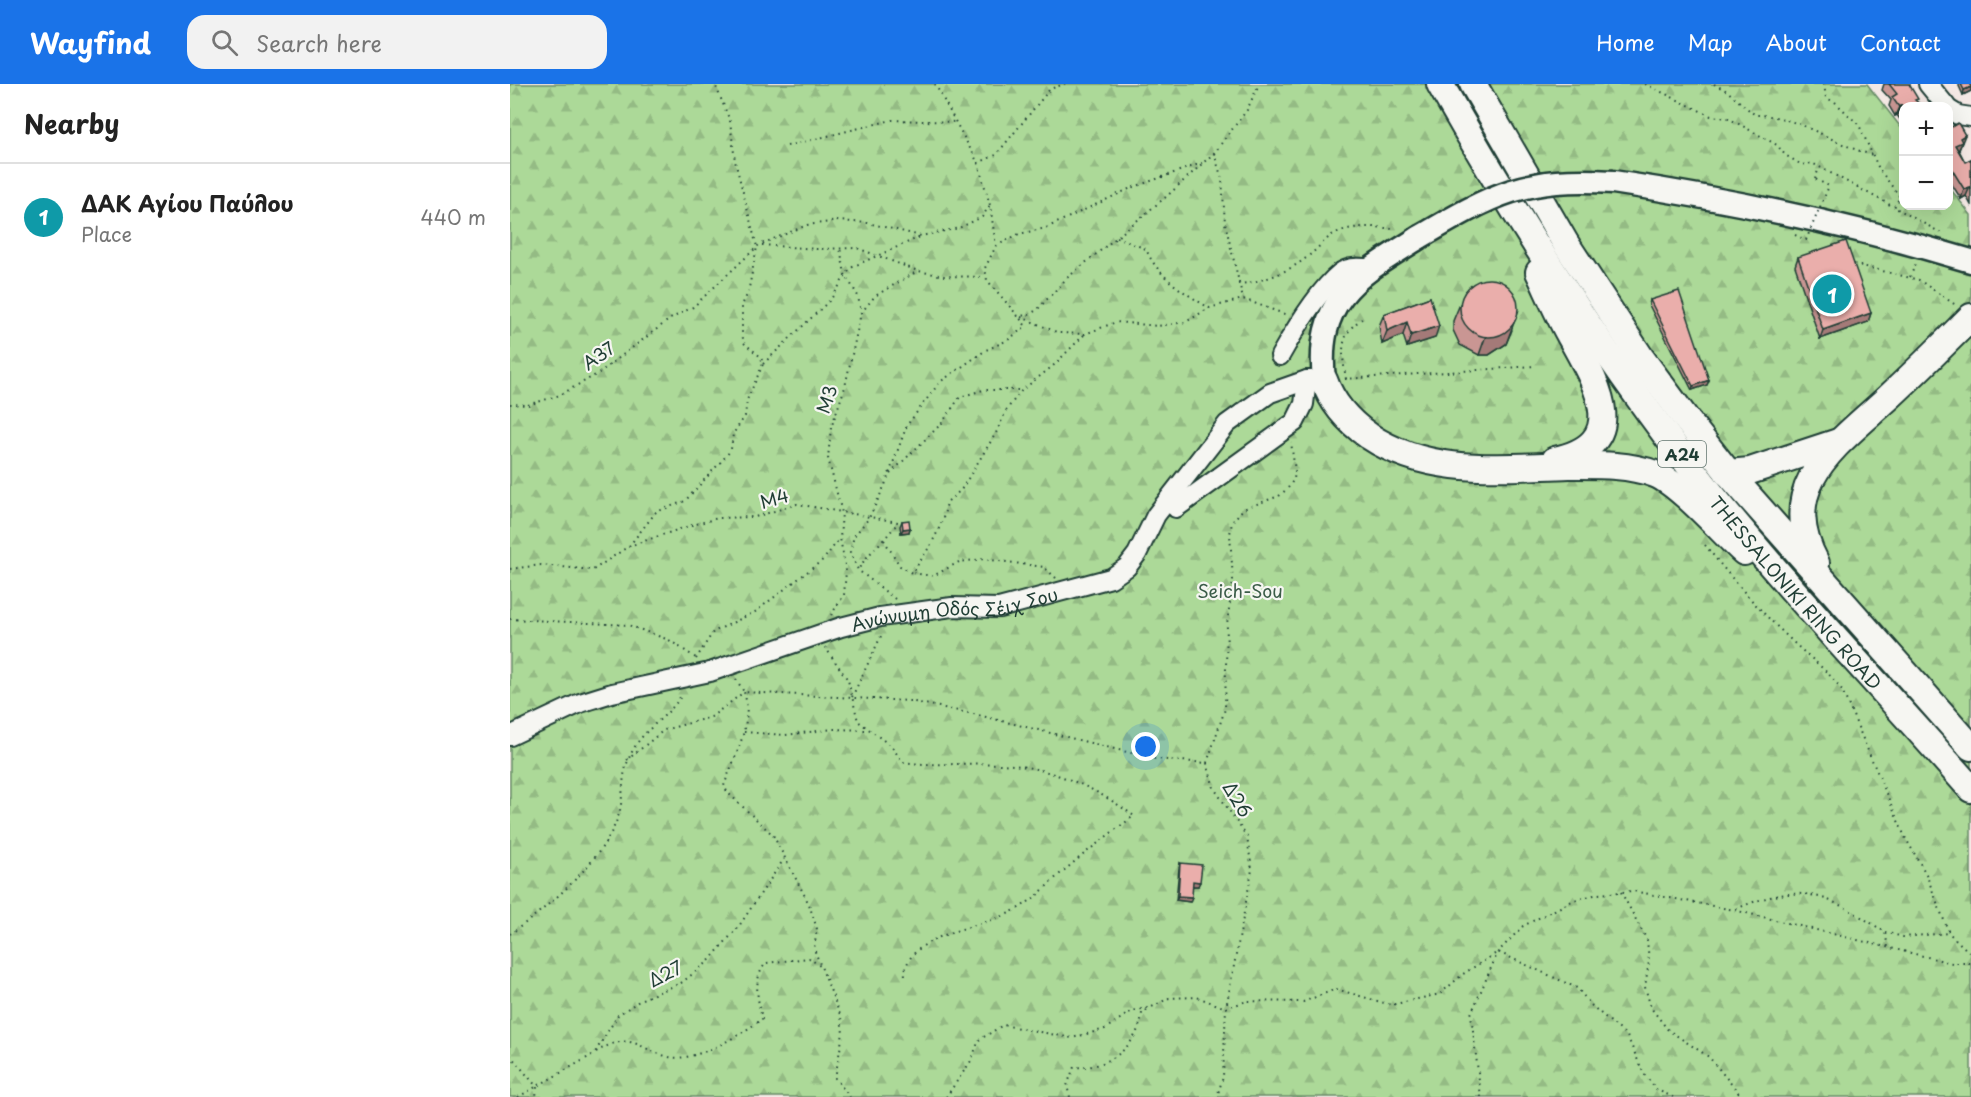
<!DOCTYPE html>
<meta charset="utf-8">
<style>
:root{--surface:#fff;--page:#f2f2f2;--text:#222;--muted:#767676;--line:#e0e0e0;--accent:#1a73e8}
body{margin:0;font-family:"Playpen Sans",sans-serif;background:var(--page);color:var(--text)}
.controls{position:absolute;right:18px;top:18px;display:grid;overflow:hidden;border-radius:12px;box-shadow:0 6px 24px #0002}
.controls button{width:54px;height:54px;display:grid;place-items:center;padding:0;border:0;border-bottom:2px solid var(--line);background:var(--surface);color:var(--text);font:30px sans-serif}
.you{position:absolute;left:636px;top:663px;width:21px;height:21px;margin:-15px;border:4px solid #fff;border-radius:50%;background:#1a73e8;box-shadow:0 0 0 9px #1a73e833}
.badge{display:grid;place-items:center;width:39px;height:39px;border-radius:50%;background:var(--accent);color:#fff;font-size:20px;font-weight:700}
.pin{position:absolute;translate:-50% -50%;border:3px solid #fff;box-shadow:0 2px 6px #0006}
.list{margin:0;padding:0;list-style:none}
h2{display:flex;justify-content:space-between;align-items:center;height:78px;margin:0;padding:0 24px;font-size:26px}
h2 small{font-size:20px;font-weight:400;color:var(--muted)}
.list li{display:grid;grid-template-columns:39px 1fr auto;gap:18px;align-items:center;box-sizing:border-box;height:108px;padding:0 24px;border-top:2px solid var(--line)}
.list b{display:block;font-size:22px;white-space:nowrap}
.list p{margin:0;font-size:20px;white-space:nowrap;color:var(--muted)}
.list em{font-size:20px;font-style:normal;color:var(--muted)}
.icon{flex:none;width:33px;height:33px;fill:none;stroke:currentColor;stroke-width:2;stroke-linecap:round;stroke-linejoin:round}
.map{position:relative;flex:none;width:1461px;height:1013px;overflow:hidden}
header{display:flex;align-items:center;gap:36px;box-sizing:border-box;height:84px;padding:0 30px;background:var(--accent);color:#fff}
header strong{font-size:28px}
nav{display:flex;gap:33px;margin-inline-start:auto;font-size:21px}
.search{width:420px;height:54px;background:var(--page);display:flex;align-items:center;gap:15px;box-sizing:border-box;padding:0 21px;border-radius:18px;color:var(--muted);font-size:22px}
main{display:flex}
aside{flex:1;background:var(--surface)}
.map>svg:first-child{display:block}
.forest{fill:url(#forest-firs);stroke:#668b66;stroke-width:1.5}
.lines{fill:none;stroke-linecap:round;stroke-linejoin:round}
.minor-casing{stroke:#1f3d34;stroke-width:22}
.major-casing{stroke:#1f3d34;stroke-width:27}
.highway-casing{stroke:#1f3d34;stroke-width:30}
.path{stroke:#1f3d34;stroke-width:2;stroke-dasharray:1.5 4.5;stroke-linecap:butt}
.minor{stroke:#f6f6f2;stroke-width:18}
.major{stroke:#f6f6f2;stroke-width:22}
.highway{stroke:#f6f6f2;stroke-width:26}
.major-bridge-casing{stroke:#1f3d34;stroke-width:27;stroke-linecap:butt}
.path-bridge{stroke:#1f3d34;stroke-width:2;stroke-dasharray:1.5 4.5;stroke-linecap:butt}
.major-bridge{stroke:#f6f6f2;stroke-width:22}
.wall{fill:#c99693;stroke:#1f3d34;stroke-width:1.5}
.shaded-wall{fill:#a47a78;stroke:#1f3d34;stroke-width:1.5}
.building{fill:#eaaeab;stroke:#1f3d34;stroke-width:1.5}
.labels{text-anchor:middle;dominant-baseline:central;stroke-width:4.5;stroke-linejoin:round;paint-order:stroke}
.shield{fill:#f6f6f2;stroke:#60746d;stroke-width:1.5}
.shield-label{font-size:16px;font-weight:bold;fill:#1f3d34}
.street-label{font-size:18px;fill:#1f3d34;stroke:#f6f6f2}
.park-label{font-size:18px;fill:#3b5c48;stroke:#f6f6f2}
</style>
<header>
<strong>Wayfind</strong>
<div class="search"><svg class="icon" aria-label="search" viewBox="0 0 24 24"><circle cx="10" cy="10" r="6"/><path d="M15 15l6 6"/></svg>Search here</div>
<nav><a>Home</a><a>Map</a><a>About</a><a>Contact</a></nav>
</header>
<main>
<aside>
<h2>Nearby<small></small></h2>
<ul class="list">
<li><span class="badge" style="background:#0f9aa8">1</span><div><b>ΔΑΚ Αγίου Παύλου</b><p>Place</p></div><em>440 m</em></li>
</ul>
</aside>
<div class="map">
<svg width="1461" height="1013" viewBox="0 0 1461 1013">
<defs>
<pattern id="forest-firs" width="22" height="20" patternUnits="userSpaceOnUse" patternTransform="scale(1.5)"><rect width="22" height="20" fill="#acd998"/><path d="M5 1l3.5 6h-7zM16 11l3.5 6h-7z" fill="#94bb84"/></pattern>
</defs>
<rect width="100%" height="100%" fill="#f4e8e4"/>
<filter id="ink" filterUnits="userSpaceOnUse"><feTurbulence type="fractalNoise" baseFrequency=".0167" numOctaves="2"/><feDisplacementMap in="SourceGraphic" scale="12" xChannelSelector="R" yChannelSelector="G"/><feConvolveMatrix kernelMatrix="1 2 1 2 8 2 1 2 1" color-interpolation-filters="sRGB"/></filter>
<g filter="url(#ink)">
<polygon class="forest" points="0,0 1357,0 1393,46 1394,122 1438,122 1439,103 1461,131 1461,1013 0,1013"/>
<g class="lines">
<defs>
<g id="minor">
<polyline points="1418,0 1436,22"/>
<polyline points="1438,25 1448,31 1461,33"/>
<path d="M770 272C784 247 807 208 830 189 838 182 850 183 861 185"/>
<polyline points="666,424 785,338 794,320 797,296"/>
<path id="s1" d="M0 652 70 619 102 609 200 588 331 543 370 533 442 523 489 524 601 494 617 483 627 470 646 431 717 340 760 309 797 296H814"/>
</g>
<g id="major">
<path d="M1103 98C1223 116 1345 142 1461 177"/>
<path d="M814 296C805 213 848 192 910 153"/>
</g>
<g id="highway">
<path id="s2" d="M930 0C1011 143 1100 283 1203 412 1285 513 1375 607 1461 705"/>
<polyline points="963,0 1056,160 1131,274 1176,335 1220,391 1461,663"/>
<path d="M1029 188C1039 209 1048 230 1059 250 1084 296 1126 359 1045 376"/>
<path d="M814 296C822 319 839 338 859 352 919 392 990 383 1059 381 1087 381 1117 380 1145 390 1169 399 1212 448 1234 468"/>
<polyline points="1218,389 1240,387 1328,358"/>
<path d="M1306 479C1264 401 1327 361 1379 313 1407 287 1434 260 1461 233"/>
</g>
</defs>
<use href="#minor" class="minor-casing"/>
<use href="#major" class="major-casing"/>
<use href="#highway" class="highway-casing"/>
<g class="path">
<polyline points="425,0 468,79 480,121 486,162 475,184 477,196 508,232 519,231 528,225 557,194 657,112 704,69 737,26 749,0"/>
<polyline points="1135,0 1201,32 1218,34 1267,61 1275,71 1292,81 1302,79 1384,123"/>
<path d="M1204 0 1217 7 1245 31C1289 31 1323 61 1363 71"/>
<polyline points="1314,0 1316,14 1325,18 1349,41 1369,85 1390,113 1384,123 1433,150"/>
<polyline points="277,62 382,36 446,38"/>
<polyline points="704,69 712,95 715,139 733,215 777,231"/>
<polyline points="468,79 486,71 540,5 555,0"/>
<polyline points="1305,95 1309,84"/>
<path d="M606 153 636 165C648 194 674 208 699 224L733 215"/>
<polyline points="252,161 307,165 347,164 408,187 434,192 475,193"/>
<polyline points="486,162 509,150 536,144 621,104 692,79"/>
<polyline points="1344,180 1409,196 1447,222"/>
<polyline points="1400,193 1406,179"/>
<path d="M728 200C754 198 781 187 801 170 808 164 815 156 822 151 839 141 864 142 882 145L885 148"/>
<polyline points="351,229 365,212 408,187"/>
<polyline points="511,233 549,249 575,250 606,238 648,242 676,238 699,224"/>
<path d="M253 280C275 259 297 238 319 217 329 206 332 192 344 182L410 153"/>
<polyline points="835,295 1025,282"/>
<path d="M836 295C832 270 828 250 852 235"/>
<polyline points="0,320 18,321 50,311 89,289 160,235 183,223 249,161 297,141 328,137 358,139 411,152 449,144 472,133 480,121"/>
<polyline points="380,390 432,339 450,313 473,306 512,306"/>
<polyline points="374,456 390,482 402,489"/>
<path d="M1195 461C1221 494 1248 525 1279 554 1297 572 1317 585 1332 606L1395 753 1416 790 1439 849 1461 870"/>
<polyline points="119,462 146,428 175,417 217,371 221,365 223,350 235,332 237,316 253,280 251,273 234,259 232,250 232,221 238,209 247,163 225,77 220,37 205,0"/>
<path d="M0 485 31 481 83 486 119 462 179 442 208 434 245 433 287 420 388 438C376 456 359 467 348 486"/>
<path d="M546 494 534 483 474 475 449 478 423 492 402 489C418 466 432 446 437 418L451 406 486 349 497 325 512 306 543 282 575 250"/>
<polyline points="385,515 348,486 340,468 344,452 359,434 375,401 397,341 430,298 476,266 498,256 516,242 508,232"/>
<polyline points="321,531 334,511 336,487 330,454 332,429 318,374 321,344 335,303 351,229 348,212 335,190 330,164"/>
<polyline points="0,535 118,541 159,556 186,574"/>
<path d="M315 563 338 596 348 637 381 662 393 678C426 683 458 678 491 680 540 683 585 703 624 732 599 750 575 769 551 789 529 809 522 819 493 832 466 844 391 852 395 895"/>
<polyline points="186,575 203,548 245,528 314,475 330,454"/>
<polyline points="226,595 234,608 400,617 468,631 645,675 697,679"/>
<polyline points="342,613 373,548"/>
<polyline points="234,648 275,651 323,645 357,646"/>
<path d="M117 676 154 646 201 633 234 608C244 639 224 673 214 702L218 709 263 751 299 820 307 845 304 865 331 933 333 949 325 994 340 1013"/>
<polyline points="697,679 715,625 717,540 723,496 720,450 722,438 733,425 769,412 778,404 784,395 785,387 781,358"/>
<polyline points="697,679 704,704 737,753 742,786 716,924 713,993 707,1013"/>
<polyline points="1111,808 1137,856 1139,877 1135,903 1141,924 1158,946 1199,973 1228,1008 1229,1013"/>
<path d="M1226 825C1292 796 1318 811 1375 848L1378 863"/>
<polyline points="1375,848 1393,853 1439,849"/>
<path d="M0 850C38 824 99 772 110 726 115 700 110 689 124 664 136 643 161 631 172 610"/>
<path d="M86 968C123 946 125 964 159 973 185 979 232 950 252 935 248 915 242 896 256 879L299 874 310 882"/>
<polyline points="0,971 27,1003 26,1013"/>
<polyline points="8,1013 84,970 108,931 132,915 171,899 198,878 229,842 274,775"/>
<polyline points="436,1013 461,977 469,956 493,941 562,954 595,945 622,927 642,923 659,914 687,913 716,924 737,917 793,918 826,905 881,921 930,910 953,890 988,868 1067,904 1082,922 1117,952 1134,990 1147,1006 1163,1013"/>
<path d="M560 1013 557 1002 564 983C597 986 629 962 632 929L639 925"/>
<polyline points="971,1013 961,930 988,868 1013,842 1064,816 1088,810 1123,807 1224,826 1442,879 1461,879"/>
</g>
<use href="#minor" class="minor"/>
<use href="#major" class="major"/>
<use href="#highway" class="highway"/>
<defs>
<path id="major-bridge" d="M910 153C983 110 1016 92 1103 98"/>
</defs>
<use href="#major-bridge" class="major-bridge-casing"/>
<polyline class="path-bridge" points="1285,151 1296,156 1319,102 1305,95"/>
<use href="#major-bridge" class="major-bridge"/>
</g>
<g class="wall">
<polygon points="1374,0 1400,0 1394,22 1394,41 1387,31 1385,32 1379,22 1381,16 1372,6"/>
<polygon points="1449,0 1461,0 1461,7 1453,11 1449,2"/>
<polygon points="1438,45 1451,61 1449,66 1455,78 1461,75 1461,121 1456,112 1451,115 1438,94"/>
<polygon points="1288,173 1361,229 1358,238 1310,255 1285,182"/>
<polygon points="920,213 925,254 897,263 893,251 872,260 869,242 874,230"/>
<polygon points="1140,216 1199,296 1197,301 1182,306 1139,221"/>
<polygon points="950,220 1002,246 996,260 979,271 969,271 950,261 943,246 943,237"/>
<polygon points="392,437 400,444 399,448 391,449 390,442"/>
<polygon points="670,779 688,802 682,802 680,818 666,816 669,784"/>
</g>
<g class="shaded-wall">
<polygon points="1461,3 1461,7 1453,11 1454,6"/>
<polygon points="1391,21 1387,31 1385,32 1389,23"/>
<polygon points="1455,51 1451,61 1448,67 1445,61 1450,54"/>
<polygon points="1460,103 1456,112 1451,115 1454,105"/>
<polygon points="1008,228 996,260 979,271 969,271 975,254"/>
<polygon points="1361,229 1358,238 1310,255 1313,246"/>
<polygon points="897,238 893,251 872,260 877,247"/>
<polygon points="929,242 925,254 897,263 901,251"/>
<polygon points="1199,296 1197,301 1182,306 1183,302"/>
<polygon points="400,444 399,448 391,449 393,445"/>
<polygon points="683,797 690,798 688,802 681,802"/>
<polygon points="668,812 682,813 680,818 666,816"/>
</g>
<g class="building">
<polygon points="1379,0 1399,0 1408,15 1405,16 1412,22 1394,22 1394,26 1391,21 1389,23 1382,13 1387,10"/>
<polygon points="1451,0 1461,0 1461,3 1454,6"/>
<polygon points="1448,39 1455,51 1450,54 1452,58 1445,61 1455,78 1461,75 1461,105 1460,103 1454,105 1438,79 1438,45"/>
<polygon points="1336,157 1361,229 1313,246 1288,173"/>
<circle cx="979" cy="224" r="29"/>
<polygon points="1169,207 1199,296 1183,302 1140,216"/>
<polygon points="920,213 929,242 901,251 897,238 877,247 874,230"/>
<polygon points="399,436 400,444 393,445 392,437"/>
<polygon points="670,779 692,781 690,798 683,797 682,813 668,812"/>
</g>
</g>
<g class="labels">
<rect class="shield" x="1148" y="357" width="48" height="26" rx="4.5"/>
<g class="shield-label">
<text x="1172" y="370">Α24</text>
</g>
<g class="street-label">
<text transform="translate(88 271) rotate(-35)">Α37</text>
<text transform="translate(316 315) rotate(-72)">M3</text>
<text transform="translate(264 414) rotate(-16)">M4</text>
<text stroke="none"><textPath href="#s2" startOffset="622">THESSALONIKI RING ROAD</textPath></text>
<text stroke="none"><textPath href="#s1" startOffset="465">Ανώνυμη Οδός Σέιχ Σου</textPath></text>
<text transform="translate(728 715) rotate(59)">Δ26</text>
<text transform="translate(155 889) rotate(-27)">Δ27</text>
</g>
<g class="park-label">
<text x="730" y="506">Seich-Sou</text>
</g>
</g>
</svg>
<div class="controls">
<button>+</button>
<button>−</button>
</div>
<div class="you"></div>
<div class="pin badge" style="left:1322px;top:210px;background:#0f9aa8">1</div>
</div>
</main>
